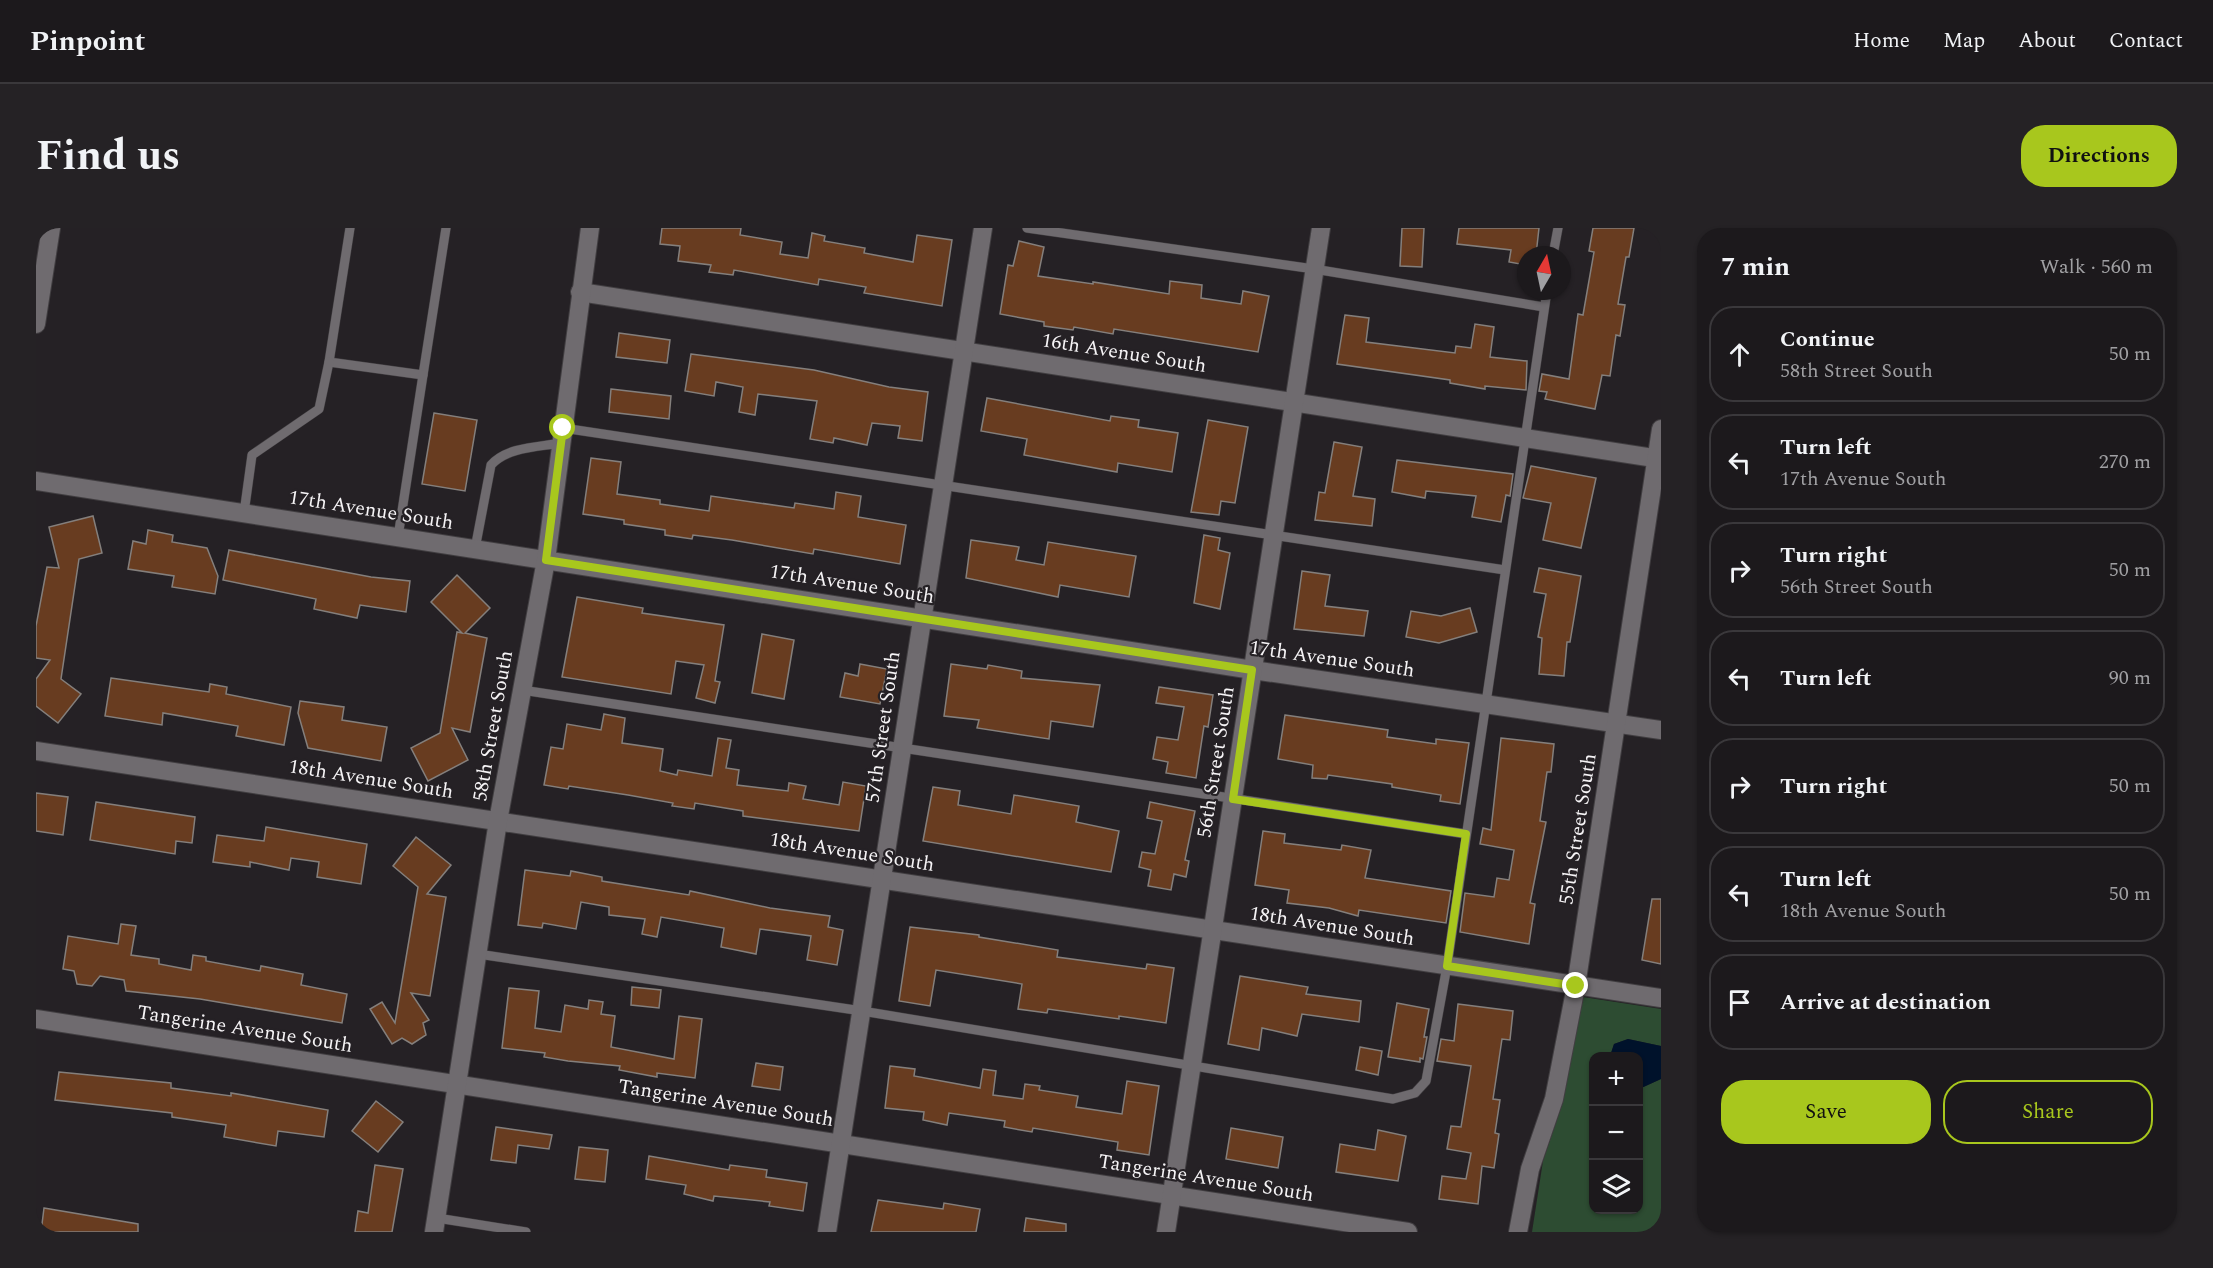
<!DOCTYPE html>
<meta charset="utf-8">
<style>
:root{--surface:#1c191c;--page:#252225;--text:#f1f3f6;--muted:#a0a0a3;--line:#3a383b;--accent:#a8c71d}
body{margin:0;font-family:Spectral,serif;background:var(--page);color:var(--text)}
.controls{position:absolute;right:18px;bottom:18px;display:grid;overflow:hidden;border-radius:12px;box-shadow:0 2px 4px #0004}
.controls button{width:54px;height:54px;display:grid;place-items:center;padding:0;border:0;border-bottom:2px solid var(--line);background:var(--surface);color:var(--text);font:30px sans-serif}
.compass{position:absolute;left:1481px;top:18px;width:54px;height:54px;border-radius:50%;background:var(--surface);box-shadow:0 2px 4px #0004;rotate:9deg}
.stop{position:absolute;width:18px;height:18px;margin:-14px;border:4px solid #a8c71d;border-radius:50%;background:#fff}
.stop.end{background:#a8c71d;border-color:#fff;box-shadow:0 2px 6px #0008}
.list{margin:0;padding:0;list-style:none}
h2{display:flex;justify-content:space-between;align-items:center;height:78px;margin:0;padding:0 24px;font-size:26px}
h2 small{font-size:20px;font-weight:400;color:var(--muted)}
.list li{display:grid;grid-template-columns:39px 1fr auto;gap:18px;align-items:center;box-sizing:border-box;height:96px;margin:0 12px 12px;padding:0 12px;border:2px solid var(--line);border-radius:24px}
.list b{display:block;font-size:22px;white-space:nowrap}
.list p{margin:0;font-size:20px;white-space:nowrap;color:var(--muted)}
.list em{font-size:20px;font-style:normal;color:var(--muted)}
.actions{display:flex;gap:12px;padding:18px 24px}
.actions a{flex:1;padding:14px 0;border:2px solid var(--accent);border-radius:24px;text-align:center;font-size:21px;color:var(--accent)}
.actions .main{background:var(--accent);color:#111}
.icon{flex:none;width:33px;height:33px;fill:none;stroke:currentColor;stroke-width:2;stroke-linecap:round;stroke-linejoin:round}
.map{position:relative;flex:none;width:1625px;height:1004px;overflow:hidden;border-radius:24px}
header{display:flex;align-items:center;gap:36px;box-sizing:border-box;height:84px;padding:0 30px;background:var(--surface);border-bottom:2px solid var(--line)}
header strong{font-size:28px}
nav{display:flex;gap:33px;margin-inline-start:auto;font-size:21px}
.intro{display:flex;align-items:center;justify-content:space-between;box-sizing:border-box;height:144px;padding:0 36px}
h1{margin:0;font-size:42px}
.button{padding:15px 27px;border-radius:24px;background:var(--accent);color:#111;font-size:21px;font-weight:700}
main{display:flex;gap:36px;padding:0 36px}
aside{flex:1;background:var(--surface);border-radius:24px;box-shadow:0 2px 4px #0004}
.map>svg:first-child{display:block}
.green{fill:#2d4c32}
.water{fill:#00122b}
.building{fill:#683c20;stroke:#847f7c;stroke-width:1.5}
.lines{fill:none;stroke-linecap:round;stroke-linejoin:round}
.lane-casing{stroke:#413e41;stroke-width:10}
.street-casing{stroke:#413e41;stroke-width:20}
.secondary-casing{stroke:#413e41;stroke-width:20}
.lane{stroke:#6f6b6f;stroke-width:9}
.street{stroke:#6f6b6f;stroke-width:18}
.secondary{stroke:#6f6b6f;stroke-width:18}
.route{stroke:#a8c71d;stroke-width:8}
.labels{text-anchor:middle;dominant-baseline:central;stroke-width:4.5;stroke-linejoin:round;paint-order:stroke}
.street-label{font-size:20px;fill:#f6f4f6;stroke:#252125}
</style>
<header>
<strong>Pinpoint</strong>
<nav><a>Home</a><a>Map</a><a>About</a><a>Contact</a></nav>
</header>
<div class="intro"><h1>Find us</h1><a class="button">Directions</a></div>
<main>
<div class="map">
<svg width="1625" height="1004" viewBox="0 0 1625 1004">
<rect width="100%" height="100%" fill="#252125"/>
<polygon class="green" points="1547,769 1625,781 1625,818 1592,811 1578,816 1574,828 1558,828 1558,982 1602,982 1603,861 1625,851 1625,1004 1496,1004 1507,933 1527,874"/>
<polygon class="water" points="1592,811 1625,818 1625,851 1603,861 1602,828 1574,828 1578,816"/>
<g class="building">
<polygon points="626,0 705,0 704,7 746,14 744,26 772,30 776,5 789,8 788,13 829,20 828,25 877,34 881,7 916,12 906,78 828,65 830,59 783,51 782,57 698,42 697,47 673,44 675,37 642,33 644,18 624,16"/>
<polygon points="1366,0 1388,0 1386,39 1364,38"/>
<polygon points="1423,0 1503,0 1500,27 1490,27 1490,37 1473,34 1475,22 1421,16"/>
<polygon points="1557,0 1598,0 1593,29 1590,29 1582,76 1589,77 1584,108 1580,107 1574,148 1566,147 1559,181 1509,171 1511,164 1503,163 1506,146 1533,151 1542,86 1547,87 1558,24 1553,23"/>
<polygon points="983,13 1008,19 1002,48 1057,56 1057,54 1133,66 1134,53 1166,57 1165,70 1205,76 1207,63 1233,68 1222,124 1078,101 1077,106 1038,99 1037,102 1008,98 1008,94 964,86 972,37 977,38"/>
<polygon points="1309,87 1333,90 1330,114 1419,125 1420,118 1435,120 1439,96 1458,99 1454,129 1491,133 1490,162 1449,158 1449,161 1414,155 1414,152 1301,136"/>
<polygon points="583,105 634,112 631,135 580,129"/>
<polygon points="655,126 778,142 853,159 892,164 886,213 862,210 864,198 836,195 831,217 798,210 797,215 774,211 781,173 722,166 719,187 703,184 707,159 680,154 678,168 649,163"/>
<polygon points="575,161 635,168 633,191 573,184"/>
<polygon points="951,170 1074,193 1075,188 1103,192 1102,199 1142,205 1136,244 1082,235 1081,244 988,227 991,211 945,203"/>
<polygon points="398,185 441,192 429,263 386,256"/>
<polygon points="1172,192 1212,199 1199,275 1185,273 1183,287 1155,284"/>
<polygon points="1298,214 1326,219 1317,268 1339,271 1336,298 1279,292 1283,264 1289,265"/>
<polygon points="555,230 585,234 581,266 624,272 624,276 673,283 675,268 758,280 759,275 798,281 800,264 825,268 822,289 870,297 864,336 778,321 777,326 696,312 657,307 656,311 629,307 629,302 588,296 588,292 547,286"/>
<polygon points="1361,232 1477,246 1474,268 1470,267 1465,294 1436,289 1440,268 1390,263 1389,270 1356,264"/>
<polygon points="1495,238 1560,250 1545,320 1507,312 1515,275 1487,270"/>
<polygon points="57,288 66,325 43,331 25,451 45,466 22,495 0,478 0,451 14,432 0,430 0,398 11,339 23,340 13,299"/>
<polygon points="112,302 137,307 136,314 171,320 182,348 179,366 136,359 138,348 92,341 97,313 110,316"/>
<polygon points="1168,307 1184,310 1182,322 1194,325 1184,381 1158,375"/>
<polygon points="935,312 983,319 980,332 1008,337 1012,314 1100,328 1093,369 1024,357 1022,369 930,350"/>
<polygon points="193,322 335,349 374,353 370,384 324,377 321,390 278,381 280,371 187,352"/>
<polygon points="1503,340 1545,348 1534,414 1531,414 1528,448 1503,446 1506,410 1502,409 1510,366 1498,364"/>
<polygon points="1266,343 1294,347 1289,378 1332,383 1328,408 1258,401"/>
<polygon points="421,347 454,380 429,405 451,410 434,504 416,500 432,532 392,553 375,520 404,505 421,404 426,405 395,374"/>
<polygon points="541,369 607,380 606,385 688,397 679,453 684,454 679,475 660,470 668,437 640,433 635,466 526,449"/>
<polygon points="1434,380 1441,404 1403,415 1370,409 1375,383 1405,388"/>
<polygon points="726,406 758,412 748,471 716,465"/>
<polygon points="824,436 851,441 844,476 804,469 809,445 822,448"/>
<polygon points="915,436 951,441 952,437 986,443 985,450 1064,457 1057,499 1015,493 1013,511 941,500 943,492 908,488"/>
<polygon points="75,450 173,464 174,456 191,459 190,466 255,479 248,517 200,508 202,498 127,485 126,497 69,488"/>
<polygon points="1123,459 1177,467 1172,499 1168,498 1160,550 1130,545 1132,534 1117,531 1121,509 1142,512 1148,479 1120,475"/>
<polygon points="264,473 308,479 306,492 351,499 345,533 272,520 262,485"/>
<polygon points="568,486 589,490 586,515 627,521 624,543 641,547 642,542 676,548 682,510 695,512 690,540 703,542 701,557 752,563 753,555 770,558 767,571 803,577 807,554 830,558 823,603 707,588 707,583 659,575 658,581 636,578 637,575 592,567 533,558 532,561 508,557 515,519 527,521 531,496 565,502"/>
<polygon points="1249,487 1352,502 1351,509 1400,516 1400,511 1433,515 1424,576 1404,573 1405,567 1356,559 1356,556 1292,547 1291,551 1276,550 1277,537 1242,531"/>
<polygon points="1465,510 1518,516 1515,544 1511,544 1504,593 1510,594 1494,675 1499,676 1493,716 1424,704 1429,665 1458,669 1461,650 1473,652 1478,622 1444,616 1447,600 1455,602"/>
<polygon points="897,559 924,563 922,577 975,586 978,567 1043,578 1040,594 1083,603 1075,644 887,613"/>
<polygon points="0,565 32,569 27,607 0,603"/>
<polygon points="60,574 159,589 156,615 140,613 139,626 54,612"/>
<polygon points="1114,574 1159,583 1149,632 1153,633 1150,649 1138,646 1135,662 1112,658 1115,642 1103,639 1106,624 1119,626 1126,593 1111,590"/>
<polygon points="230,599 331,616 325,656 281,649 283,634 255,630 253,642 214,634 214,639 177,634 181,607 228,613"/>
<polygon points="1227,603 1249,606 1248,615 1305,622 1306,617 1335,622 1329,650 1415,663 1410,695 1323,682 1322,688 1293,680 1251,675 1253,662 1219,657"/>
<polygon points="380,609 415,637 391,666 410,669 394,768 375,765 393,792 387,795 390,807 376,816 366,810 356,816 334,781 346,774 359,795 382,659 357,638"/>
<polygon points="489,642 534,648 535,643 566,649 566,653 653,667 654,663 734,680 794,688 792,699 807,702 801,737 771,732 775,708 724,701 720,726 685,719 688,700 625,689 621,709 606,706 609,691 573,687 573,679 545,674 540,701 507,695 506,700 482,697"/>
<polygon points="1616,671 1625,671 1625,736 1606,732"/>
<polygon points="85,696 100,698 95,727 123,731 123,736 155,742 157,727 170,729 170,733 224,743 225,738 267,746 265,757 311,766 306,795 164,771 90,763 88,752 64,748 56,758 41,756 38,743 27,741 32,708 82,716"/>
<polygon points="874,699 943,707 943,709 1022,722 1021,729 1110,741 1111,736 1138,740 1130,795 1083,788 1083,791 1012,781 1011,785 982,781 986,756 900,742 894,778 863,773"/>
<polygon points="1204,748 1272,759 1270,766 1325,773 1323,794 1266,786 1261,808 1226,800 1223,822 1192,816"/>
<polygon points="596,759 625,762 623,780 595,777"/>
<polygon points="473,760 503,763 499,800 525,804 529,777 552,781 553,772 567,774 565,786 579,788 575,819 638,831 643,788 666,791 659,850 621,845 621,849 583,842 584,838 532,833 508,829 509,825 466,820"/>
<polygon points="1361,775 1393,781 1388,809 1391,809 1387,831 1384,830 1384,834 1352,829"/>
<polygon points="1422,776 1477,783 1474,812 1466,811 1457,871 1464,872 1459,905 1463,906 1458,940 1446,938 1442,976 1403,971 1406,948 1430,951 1435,925 1411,921 1415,898 1425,899 1435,838 1401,833 1405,811 1418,813"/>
<polygon points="1324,819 1346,823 1342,847 1320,842"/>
<polygon points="720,835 747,839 744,862 716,858"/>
<polygon points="854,838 879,841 878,848 944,860 947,841 960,843 957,867 987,871 989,856 1004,858 1003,862 1042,868 1040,879 1086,886 1091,853 1123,858 1113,927 1081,922 1082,914 997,900 996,904 968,899 969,893 913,885 911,897 887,892 888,884 849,880"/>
<polygon points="23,844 135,855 135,860 195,868 195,865 292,882 288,909 242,903 240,918 188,909 190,897 136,889 136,885 19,872"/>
<polygon points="340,873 367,894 342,924 316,903"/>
<polygon points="460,899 516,907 513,921 482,917 480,935 455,932"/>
<polygon points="1195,900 1247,909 1242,940 1190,931"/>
<polygon points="1342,902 1370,908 1362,953 1300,944 1304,916 1339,922"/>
<polygon points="543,919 572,922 569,954 539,951"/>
<polygon points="613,928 693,942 694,937 731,942 730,949 771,955 767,983 733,978 734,974 678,968 677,973 648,966 650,957 610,951"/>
<polygon points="339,937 367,941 356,1004 319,1004 322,983 332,985"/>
<polygon points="842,972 907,981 908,975 944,981 940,1004 835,1004"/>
<polygon points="8,980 102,996 102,1004 5,1004"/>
<polygon points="990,990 1030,996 1030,1004 988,1004"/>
</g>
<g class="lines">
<defs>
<g id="lane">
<polyline points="314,0 293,134 387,147 410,0"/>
<polyline points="991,0 1278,41 1508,79"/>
<polyline points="1517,27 1522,0"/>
<polyline points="527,200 1469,342"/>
<polyline points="208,285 216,227 283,181 293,134"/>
<polyline points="362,309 387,147"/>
<path d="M439 321 455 237C471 219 502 219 525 215"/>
<polyline points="486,462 1430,606"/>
<polyline points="442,726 826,783 1357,871 1379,865 1390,853 1411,738 1511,63"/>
<polyline points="401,990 490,1004"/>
</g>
<g id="street">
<polyline points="544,64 1625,231"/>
<polyline points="0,96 15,0"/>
<polyline points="0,253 1217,442 1625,502"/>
<polyline points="0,523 1625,770"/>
<polyline points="0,791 1372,1004"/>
<polyline points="791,1004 947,0"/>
<polyline points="1130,1004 1285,0"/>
<polyline points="1482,1004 1494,941 1518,871 1540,758 1625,201"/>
</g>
<polyline id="secondary" points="398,1004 462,593 510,332 554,0"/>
</defs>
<use href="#lane" class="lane-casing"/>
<use href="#street" class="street-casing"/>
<use href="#secondary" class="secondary-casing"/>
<use href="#lane" class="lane"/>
<use href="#street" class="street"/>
<use href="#secondary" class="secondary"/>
</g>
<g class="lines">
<polyline class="route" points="527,200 510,332 1216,442 1197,571 1430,606 1411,738 1540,758"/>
</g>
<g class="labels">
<g class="street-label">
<text transform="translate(1088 125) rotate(9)">16th Avenue South</text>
<text transform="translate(335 282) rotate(9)">17th Avenue South</text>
<text transform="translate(816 356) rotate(9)">17th Avenue South</text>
<text transform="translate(1296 431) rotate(8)">17th Avenue South</text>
<text transform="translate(457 498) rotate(-80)">58th Street South</text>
<text transform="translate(847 499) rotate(-82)">57th Street South</text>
<text transform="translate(1180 534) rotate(-81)">56th Street South</text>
<text transform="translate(335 551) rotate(9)">18th Avenue South</text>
<text transform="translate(1542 601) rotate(-81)">55th Street South</text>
<text transform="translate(816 624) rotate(9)">18th Avenue South</text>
<text transform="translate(1296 698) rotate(9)">18th Avenue South</text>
<text transform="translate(209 801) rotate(9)">Tangerine Avenue South</text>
<text transform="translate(690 875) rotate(9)">Tangerine Avenue South</text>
<text transform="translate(1170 950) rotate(9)">Tangerine Avenue South</text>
</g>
</g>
</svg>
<div class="controls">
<button>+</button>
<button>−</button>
<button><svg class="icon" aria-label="layers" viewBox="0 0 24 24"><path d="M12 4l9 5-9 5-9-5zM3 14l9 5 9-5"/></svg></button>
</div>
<svg class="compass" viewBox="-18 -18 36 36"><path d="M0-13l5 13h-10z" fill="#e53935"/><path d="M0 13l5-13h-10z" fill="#a0a0a3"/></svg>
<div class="stop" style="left:527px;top:200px"></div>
<div class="stop end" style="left:1540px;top:758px"></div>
</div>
<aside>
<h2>7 min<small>Walk · 560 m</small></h2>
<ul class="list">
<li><svg class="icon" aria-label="ahead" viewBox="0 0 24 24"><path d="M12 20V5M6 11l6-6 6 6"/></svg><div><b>Continue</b><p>58th Street South</p></div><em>50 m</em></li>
<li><svg class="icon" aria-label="left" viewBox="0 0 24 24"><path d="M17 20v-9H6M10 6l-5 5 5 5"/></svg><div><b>Turn left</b><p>17th Avenue South</p></div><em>270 m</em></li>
<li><svg class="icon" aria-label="right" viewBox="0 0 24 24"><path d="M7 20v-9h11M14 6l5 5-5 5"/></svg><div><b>Turn right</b><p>56th Street South</p></div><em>50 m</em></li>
<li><svg class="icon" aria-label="left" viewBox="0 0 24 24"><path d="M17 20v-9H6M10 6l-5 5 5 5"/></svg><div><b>Turn left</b></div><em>90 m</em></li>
<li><svg class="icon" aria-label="right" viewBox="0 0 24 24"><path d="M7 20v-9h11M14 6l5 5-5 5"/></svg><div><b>Turn right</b></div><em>50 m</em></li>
<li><svg class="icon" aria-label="left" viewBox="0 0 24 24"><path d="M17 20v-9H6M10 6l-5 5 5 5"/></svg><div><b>Turn left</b><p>18th Avenue South</p></div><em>50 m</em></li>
<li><svg class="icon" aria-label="arrive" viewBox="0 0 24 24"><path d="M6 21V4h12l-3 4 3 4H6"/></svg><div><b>Arrive at destination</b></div></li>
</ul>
<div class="actions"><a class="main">Save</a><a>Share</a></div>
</aside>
</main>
